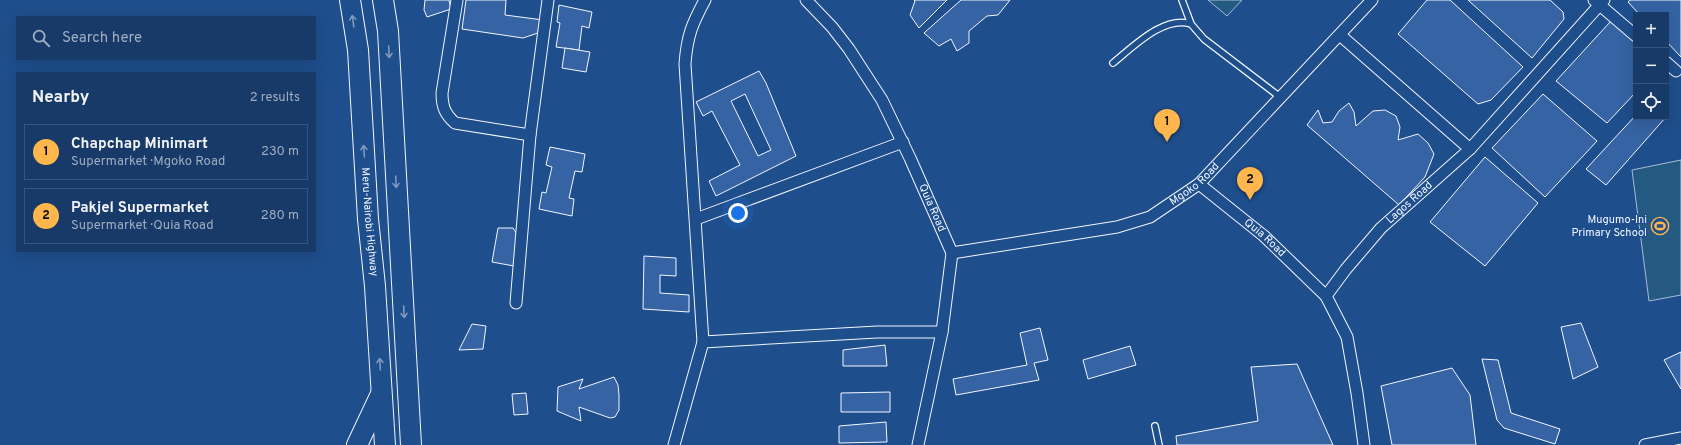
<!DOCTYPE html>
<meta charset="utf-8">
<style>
:root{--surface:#173a69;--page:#20416f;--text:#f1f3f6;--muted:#9eadc0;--line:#36547d;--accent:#ffb74d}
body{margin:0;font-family:Overpass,sans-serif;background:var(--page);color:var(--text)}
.controls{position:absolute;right:12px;top:12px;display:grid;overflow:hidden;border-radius:0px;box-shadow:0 4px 16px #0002}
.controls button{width:36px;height:36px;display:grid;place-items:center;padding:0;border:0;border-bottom:1px solid var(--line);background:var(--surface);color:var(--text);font:20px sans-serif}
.you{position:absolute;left:738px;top:213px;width:14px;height:14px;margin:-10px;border:3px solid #fff;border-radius:50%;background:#1a73e8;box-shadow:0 0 0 6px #1a73e833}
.badge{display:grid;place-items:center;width:26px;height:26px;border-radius:50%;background:var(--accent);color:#111;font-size:13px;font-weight:700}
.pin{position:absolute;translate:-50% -33px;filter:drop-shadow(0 1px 2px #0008)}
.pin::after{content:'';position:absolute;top:21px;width:14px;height:12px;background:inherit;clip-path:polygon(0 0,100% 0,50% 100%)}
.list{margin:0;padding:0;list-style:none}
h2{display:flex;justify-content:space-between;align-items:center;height:52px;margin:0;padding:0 16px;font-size:17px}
h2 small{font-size:13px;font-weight:400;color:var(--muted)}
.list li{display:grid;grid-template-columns:26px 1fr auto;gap:12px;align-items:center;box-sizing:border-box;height:56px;margin:0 8px 8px;padding:0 8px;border:1px solid var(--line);border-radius:0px}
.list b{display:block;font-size:15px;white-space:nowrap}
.list p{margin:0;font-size:13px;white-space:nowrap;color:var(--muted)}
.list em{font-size:13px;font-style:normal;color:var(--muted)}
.icon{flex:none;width:22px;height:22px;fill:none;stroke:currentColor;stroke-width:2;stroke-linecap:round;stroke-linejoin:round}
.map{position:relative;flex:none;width:1681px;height:445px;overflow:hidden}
.search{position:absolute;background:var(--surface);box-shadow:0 4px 16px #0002;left:16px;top:16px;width:300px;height:44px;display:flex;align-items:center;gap:10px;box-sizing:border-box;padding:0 14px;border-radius:0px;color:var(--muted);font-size:15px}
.panel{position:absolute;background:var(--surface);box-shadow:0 4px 16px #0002;left:16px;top:72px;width:300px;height:180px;border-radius:0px}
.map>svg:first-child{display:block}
.green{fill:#245a82;stroke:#a8bbd7}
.building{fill:#3563a3;stroke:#f2f6ff;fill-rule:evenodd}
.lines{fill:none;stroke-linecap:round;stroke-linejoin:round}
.lane-casing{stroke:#f2f6ff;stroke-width:8}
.street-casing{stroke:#f2f6ff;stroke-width:13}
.highway-casing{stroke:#f2f6ff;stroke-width:22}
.lane{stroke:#1f4e8c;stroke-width:5.5}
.street{stroke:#1f4e8c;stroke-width:11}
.highway{stroke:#1f4e8c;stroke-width:20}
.oneway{stroke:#7e9ac0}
.labels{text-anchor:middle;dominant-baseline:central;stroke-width:3;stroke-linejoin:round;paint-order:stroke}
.street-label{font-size:11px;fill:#f2f6ff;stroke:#1f4e8c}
.poi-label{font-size:11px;fill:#f2f6ff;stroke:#1f4e8c;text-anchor:end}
</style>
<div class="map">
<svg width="1681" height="445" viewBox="0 0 1681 445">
<rect width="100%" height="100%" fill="#1f4e8c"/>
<g class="green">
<polygon points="1208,0 1242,0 1227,16"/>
<polygon points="1681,160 1681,295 1649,301 1632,170"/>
</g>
<g class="building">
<polygon points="425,0 449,0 451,9 427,17 424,10"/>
<polygon points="466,0 506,0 505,15 543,20 541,32 523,38 462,29"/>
<polygon points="914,0 947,0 919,28 910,15 915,1"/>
<polygon points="961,0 1010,0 998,15 987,16 969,31 969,43 957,51 951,39 939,46 924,33"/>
<polygon points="1427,0 1450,0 1523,67 1491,100 1478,104 1398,34"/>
<polygon points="1468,0 1550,0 1563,12 1564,19 1532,58"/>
<polygon points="1630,0 1681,0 1681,57 1666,41 1666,15 1640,15 1628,2"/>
<polygon points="559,5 592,12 589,28 582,26 579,50 556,47 560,23 557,22"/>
<polygon points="1611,21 1636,42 1636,92 1607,123 1556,81"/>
<polygon points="565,48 590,52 586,72 562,68"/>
<path d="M759 71 766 83 796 156 716 196 709 181 740 165 712 111 703 116 696 102ZM745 94 771 150 758 156 731 101Z"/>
<polygon points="1543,94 1597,141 1545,197 1492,148"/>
<polygon points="1349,103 1354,112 1356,126 1373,111 1385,110 1396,116 1400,127 1398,140 1418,134 1428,143 1434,154 1425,177 1399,205 1307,125 1318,110 1323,123 1332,122 1339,111"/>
<polygon points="1636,115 1636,117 1666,117 1606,185 1586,169"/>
<polygon points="550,147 585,154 582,172 575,171 569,198 574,199 572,216 539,209 542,192 546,193 552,167 546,165"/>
<polygon points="1485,157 1538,203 1485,266 1430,222"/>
<polygon points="498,228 513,228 519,237 514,266 492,262"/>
<polygon points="644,256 676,258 676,276 660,275 660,293 689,295 689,312 643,309"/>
<polygon points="1581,323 1598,367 1573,379 1561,327"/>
<polygon points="472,324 486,326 483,349 459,350"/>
<polygon points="1040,328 1048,360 1034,363 1039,380 956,395 953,379 1027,365 1020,333"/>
<polygon points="885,345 887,366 843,366 843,350"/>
<polygon points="1130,346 1136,365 1088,379 1083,360"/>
<polygon points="1681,352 1681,389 1664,360"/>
<polygon points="1482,359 1498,360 1511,413 1560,429 1555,444 1504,428 1497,420"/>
<polygon points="1297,364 1333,445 1177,445 1176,436 1258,421 1251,367"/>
<polygon points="1452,368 1470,395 1476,445 1392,445 1381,386"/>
<polygon points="614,377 618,385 619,395 619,410 615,417 610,418 579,407 581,421 557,411 558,387 583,379 579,389"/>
<polygon points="890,392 890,412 841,412 841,393"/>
<polygon points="526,393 528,414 514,415 512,394"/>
<polygon points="886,422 887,442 839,443 839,426"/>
</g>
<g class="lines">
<defs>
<g id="lane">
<polyline points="1182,0 1191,24 1204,39 1280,97"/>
<path d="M1113 63C1133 47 1164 15 1191 24"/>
<polyline points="1155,426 1159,445"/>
</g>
<g id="street">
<path d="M457 0 442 93C442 107 445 114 455 123L530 135"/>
<path d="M705 0C692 24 687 36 685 64L703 342 877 332H942"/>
<path id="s1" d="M806 0 832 27 849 49 882 100 910 158 952 253 942 332 918 445"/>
<polyline points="1594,0 1636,36"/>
<polyline points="1340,35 1470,149"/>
<polyline points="1666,62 1676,71"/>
<path id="s2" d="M1199 184 1264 236 1326 296"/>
<polyline points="696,219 903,142"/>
<path id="s3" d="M952 253 1117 227 1150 217 1199 184 1372 0"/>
<polyline points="516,303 530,135 548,0"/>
<polyline points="674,445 703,342"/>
<path id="s4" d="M1364 445 1357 393 1347 337 1326 296 1346 269 1381 228 1470 149 1604 0"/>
<polyline points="1645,445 1681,438"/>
</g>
<g id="highway">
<path id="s5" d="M350 0 358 50 368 219 375 286 385 445"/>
<polyline points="383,0 388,31 411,445"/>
<polyline points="357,445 381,394"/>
</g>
</defs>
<use href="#lane" class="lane-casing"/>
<use href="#street" class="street-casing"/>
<use href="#highway" class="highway-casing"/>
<use href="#lane" class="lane"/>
<use href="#street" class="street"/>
<use href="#highway" class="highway"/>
</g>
<defs><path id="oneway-shaft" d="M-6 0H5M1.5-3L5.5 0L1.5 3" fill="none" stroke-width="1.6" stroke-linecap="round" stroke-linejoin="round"/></defs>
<g class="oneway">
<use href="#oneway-shaft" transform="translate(353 21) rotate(-98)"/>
<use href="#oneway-shaft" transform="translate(389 52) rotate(87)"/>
<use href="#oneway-shaft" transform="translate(364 151) rotate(-94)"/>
<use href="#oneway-shaft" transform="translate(396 182) rotate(87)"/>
<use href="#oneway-shaft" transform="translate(404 312) rotate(87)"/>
<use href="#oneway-shaft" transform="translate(380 364) rotate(-93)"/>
</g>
<defs>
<symbol id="stadium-ring" viewBox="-11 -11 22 22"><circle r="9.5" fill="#1f4e8c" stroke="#ffb74d" stroke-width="1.5"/><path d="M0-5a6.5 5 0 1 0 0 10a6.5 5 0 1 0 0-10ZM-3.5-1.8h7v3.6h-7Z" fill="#ffb74d"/></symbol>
</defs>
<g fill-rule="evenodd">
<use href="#stadium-ring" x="1650" y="216" width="20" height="20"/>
</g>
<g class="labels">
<g class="street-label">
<text stroke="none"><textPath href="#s3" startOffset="257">Mgoko Road</textPath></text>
<text stroke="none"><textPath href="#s4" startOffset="281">Lagos Road</textPath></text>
<text stroke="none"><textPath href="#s1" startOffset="245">Quia Road</textPath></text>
<text stroke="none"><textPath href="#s5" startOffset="223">Meru-Nairobi Highway</textPath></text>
<text stroke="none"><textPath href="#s2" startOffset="85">Quia Road</textPath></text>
</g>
<g class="poi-label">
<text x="1647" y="220">Mugumo-Ini<tspan x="1647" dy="13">Primary School</tspan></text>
</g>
</g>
</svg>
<div class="controls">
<button>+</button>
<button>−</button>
<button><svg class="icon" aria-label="locate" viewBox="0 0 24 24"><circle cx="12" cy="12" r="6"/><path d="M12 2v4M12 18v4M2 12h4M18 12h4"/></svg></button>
</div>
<div class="you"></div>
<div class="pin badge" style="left:1167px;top:142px">1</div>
<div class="pin badge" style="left:1250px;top:200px">2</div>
<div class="search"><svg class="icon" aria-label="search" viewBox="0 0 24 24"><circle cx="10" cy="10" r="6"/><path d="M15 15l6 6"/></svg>Search here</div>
<section class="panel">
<h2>Nearby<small>2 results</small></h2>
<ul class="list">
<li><span class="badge">1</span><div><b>Chapchap Minimart</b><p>Supermarket · Mgoko Road</p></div><em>230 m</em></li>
<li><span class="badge">2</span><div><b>Pakjel Supermarket</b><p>Supermarket · Quia Road</p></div><em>280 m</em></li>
</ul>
</section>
</div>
